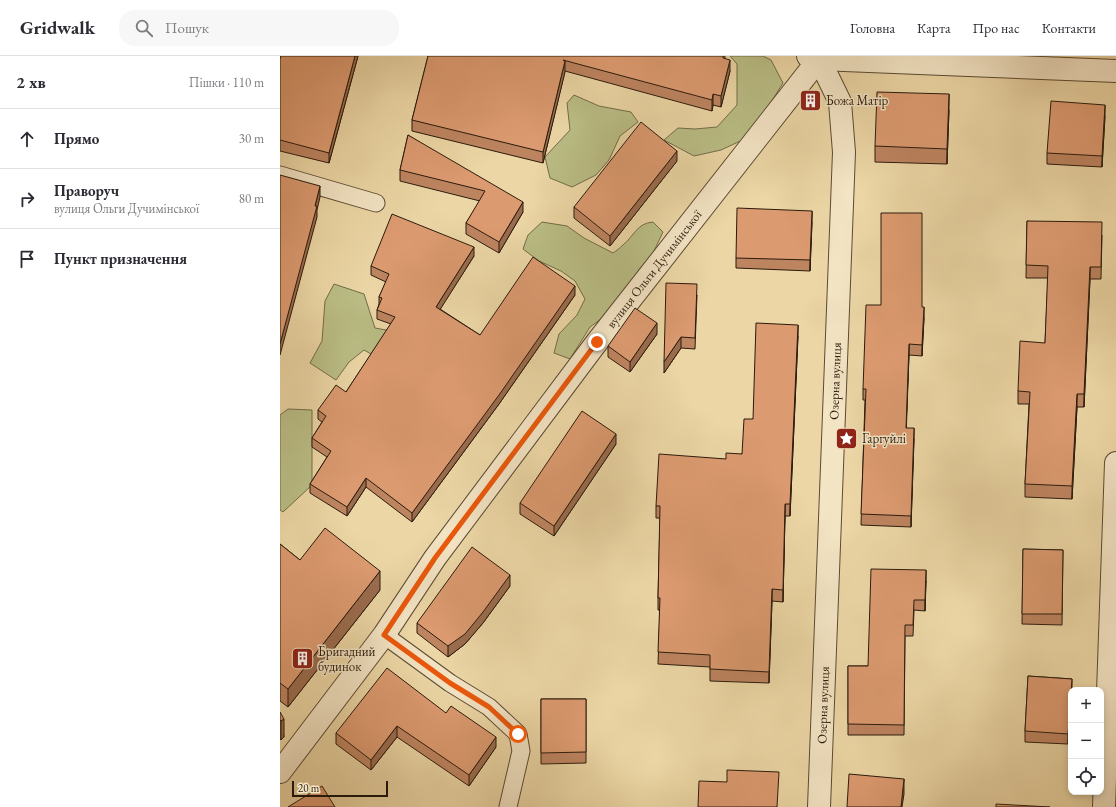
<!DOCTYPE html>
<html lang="uk">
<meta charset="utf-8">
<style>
:root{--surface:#fff;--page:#f7f7f7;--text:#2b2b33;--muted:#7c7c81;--line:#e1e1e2}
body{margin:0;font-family:"EB Garamond",serif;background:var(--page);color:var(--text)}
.controls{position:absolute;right:12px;bottom:12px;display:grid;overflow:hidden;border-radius:8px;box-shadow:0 2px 6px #0003}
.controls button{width:36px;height:36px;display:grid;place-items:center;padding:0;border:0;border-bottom:1px solid var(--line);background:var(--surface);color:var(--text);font:20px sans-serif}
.scale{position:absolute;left:12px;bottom:10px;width:96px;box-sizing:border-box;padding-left:4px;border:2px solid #2b1b0d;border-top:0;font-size:11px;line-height:14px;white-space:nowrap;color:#2b1b0d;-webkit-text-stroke:3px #f3e4c4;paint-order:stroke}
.stop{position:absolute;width:12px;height:12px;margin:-9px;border:3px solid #ea580c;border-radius:50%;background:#fff}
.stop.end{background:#ea580c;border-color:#fff;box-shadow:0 1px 4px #0008}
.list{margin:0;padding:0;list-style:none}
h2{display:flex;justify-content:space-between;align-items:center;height:52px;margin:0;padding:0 16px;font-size:17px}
h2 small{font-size:13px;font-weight:400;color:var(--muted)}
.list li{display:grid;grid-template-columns:26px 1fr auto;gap:12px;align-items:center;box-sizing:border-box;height:60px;padding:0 16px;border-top:1px solid var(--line)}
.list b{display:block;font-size:15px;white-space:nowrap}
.list p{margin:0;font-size:13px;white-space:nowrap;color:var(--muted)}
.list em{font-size:13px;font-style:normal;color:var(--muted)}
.icon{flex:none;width:22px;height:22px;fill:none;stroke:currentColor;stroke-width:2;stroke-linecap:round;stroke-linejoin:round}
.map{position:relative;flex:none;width:836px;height:751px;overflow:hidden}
header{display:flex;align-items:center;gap:24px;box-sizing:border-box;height:56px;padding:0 20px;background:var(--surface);border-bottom:1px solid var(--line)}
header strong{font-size:19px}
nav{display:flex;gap:22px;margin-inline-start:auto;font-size:14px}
.search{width:280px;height:36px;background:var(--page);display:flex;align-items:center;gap:10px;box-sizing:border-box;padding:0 14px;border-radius:16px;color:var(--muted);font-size:15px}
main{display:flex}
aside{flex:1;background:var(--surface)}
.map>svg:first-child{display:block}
.green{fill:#babd85;stroke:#726c49}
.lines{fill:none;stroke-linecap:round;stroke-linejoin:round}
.lane-casing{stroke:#5b4a33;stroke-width:19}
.street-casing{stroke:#5b4a33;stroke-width:24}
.lane{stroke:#f3e4c4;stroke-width:17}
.street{stroke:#f3e4c4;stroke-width:22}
.wall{fill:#bd8460;stroke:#2b1b0d}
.shaded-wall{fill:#9a6c4e;stroke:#2b1b0d}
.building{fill:#dc9a70;stroke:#2b1b0d}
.route{stroke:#ea580c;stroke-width:5}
.labels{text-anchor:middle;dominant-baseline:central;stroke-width:3;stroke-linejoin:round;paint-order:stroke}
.poi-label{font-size:13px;fill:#2b1b0d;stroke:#f3e4c4;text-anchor:start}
.street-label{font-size:13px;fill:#2b1b0d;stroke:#f3e4c4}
</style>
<header>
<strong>Gridwalk</strong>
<div class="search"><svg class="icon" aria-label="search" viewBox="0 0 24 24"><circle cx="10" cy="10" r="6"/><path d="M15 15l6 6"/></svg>Пошук</div>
<nav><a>Головна</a><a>Карта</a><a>Про нас</a><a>Контакти</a></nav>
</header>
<main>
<aside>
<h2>2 хв<small>Пішки · 110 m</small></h2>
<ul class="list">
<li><svg class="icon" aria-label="ahead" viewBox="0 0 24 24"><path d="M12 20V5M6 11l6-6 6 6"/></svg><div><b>Прямо</b></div><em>30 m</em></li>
<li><svg class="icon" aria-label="right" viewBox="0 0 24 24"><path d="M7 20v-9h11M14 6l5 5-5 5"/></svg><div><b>Праворуч</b><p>вулиця Ольги Дучимінської</p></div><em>80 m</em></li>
<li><svg class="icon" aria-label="arrive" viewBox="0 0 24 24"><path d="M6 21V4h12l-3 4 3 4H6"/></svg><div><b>Пункт призначення</b></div></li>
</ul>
</aside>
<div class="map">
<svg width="836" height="751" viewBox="0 0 836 751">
<rect width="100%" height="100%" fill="#ecd6a5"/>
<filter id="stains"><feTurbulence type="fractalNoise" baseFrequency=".005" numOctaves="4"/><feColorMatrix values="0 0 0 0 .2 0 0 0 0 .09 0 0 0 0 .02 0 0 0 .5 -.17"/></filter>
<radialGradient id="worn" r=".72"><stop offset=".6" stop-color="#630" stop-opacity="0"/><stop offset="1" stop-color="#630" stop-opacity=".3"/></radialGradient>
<g class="green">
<polygon points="450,0 483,0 491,4 503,27 469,81 441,94 414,100 384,84 398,72 415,73 437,71 457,49 457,8"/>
<polygon points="294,39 319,50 351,56 358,66 340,80 329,104 316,119 292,131 270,122 265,101 290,74 287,47"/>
<path d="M262 166 287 170 304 182 333 197C336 195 340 192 343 189 354 180 357 167 373 166L383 176 373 197 358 215 344 240 329 257 310 271 290 303 274 297 279 278 297 259 305 243 295 225 281 215 259 205 243 193 248 179Z"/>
<polygon points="54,228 84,238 95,272 106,274 122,265 115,312 84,294 69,306 56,324 30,307 42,285 45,245"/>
<polygon points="8,353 32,354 32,429 3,456 0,454 0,359"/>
</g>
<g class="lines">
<defs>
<g id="lane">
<polyline points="0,119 96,147"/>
<polyline points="104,579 170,627 209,651 238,678 241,695 228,751"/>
</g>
<g id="street">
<polyline points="528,0 539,3 836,15"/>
<polyline points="0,716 104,579 155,502 317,286 539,3"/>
<polyline points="539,751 564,96 560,46 539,3 540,0"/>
<polyline points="824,751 836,407"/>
</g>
</defs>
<use href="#lane" class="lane-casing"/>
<use href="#street" class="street-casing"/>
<use href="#lane" class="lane"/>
<use href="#street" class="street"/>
</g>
<g class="wall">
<polygon points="1,0 78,0 49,107 0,95 0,3"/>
<polygon points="148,0 445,0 445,3 450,15 441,51 433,49 432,55 285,15 263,107 132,75 132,64"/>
<polygon points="669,54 667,108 595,106 595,90"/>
<polygon points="825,60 822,111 767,108 767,97"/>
<polygon points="128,79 243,156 219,197 186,178 186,167 200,145 120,125 120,114"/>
<polygon points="397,105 330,190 294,162 294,151"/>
<polygon points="747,165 822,179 821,223 810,223 804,351 797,351 792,443 745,441 745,428 749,348 738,348 738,335 765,287 768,222 746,222"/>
<polygon points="532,166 530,215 456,212 456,202"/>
<polygon points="194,200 160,253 200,279 295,239 219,348 132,466 86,431 67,460 30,437 30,428 47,401 32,391 32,382 42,366 38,363 38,354 66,336 111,268 97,263 97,254 99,248 99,241 106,226 91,219 91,210"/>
<polygon points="417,239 415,293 401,292 384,317"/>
<polygon points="642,251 644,262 642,300 629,299 626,372 634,383 631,471 581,469 585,344 583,344 583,333"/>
<polygon points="377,278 350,316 328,301 328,290"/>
<polygon points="518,280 510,460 505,460 503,546 492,545 489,627 430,625 430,611 378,608 380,554 378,554 378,542 380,462 376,462 376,450 446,403 462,398 473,363"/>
<polygon points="336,388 274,480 240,458 240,447"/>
<polygon points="0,488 20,504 100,534 8,651 0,645"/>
<polygon points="743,493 783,494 782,569 742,568"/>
<polygon points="646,525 645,555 634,554 633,580 625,580 624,679 568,679 568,610 588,610"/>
<polygon points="230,530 203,567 185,588 168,601 137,577 137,567"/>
<polygon points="748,620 792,623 792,634 791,634 791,645 788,688 745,686 745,675"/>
<polygon points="261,643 306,643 306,707 261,708"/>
<polygon points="0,656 4,681 1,684 0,683"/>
<polygon points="166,657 216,691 189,730 117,681 91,714 56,688 56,677"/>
</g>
<g class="shaded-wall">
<polygon points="75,0 78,0 49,107 49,97"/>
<polygon points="450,4 450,15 441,51 441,40"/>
<polygon points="285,5 285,16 263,107 263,96"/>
<polygon points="433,38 433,49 432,55 432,44"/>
<polygon points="669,38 669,54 667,108 667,93"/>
<polygon points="825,49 825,60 822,111 822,100"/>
<polygon points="397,95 397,105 330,190 330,180"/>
<polygon points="40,130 40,141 37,154 37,161 0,299 0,288"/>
<polygon points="243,146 243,156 219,197 219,186"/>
<polygon points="532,155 532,166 530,215 530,204"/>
<polygon points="194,191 194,200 156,260 156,251"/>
<polygon points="810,211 810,223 804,351 804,338"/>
<polygon points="295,230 295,239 219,348 132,466 132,457"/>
<polygon points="644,251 644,262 642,300 642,289"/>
<polygon points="377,267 377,278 350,316 350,306"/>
<polygon points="518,269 518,280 510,460 510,448"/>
<polygon points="401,281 401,292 384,317 384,306"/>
<polygon points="629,288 629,299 626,382 626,372"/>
<polygon points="797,338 797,351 792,443 792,430"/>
<polygon points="634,372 634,383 631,471 631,460"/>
<polygon points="336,378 336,388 274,480 274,470"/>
<polygon points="86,422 86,431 67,460 67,451"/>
<polygon points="505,448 505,460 503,546 503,534"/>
<polygon points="646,514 646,525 645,555 645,544"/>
<polygon points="100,515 100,534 8,651 8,633"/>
<polygon points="230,519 230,530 203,567 185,588 168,601 168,590"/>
<polygon points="492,533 492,545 489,627 489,616"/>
<polygon points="791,635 791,645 788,688 788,678"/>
<polygon points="4,663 4,681 1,684 1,665"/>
<polygon points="117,670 117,681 91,714 91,704"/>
<polygon points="216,681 216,691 189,730 189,719"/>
<polygon points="624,723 624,738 622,751 621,751"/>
</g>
<g class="building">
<polygon points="1,0 75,0 49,97 0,84 0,3"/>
<polygon points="148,0 443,0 443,2 450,4 441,40 433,38 432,44 283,4 285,5 263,96 132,64"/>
<polygon points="597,36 669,38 667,93 595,90"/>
<polygon points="771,45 825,49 822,100 767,97"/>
<polygon points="361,66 397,95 330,180 294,151"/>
<polygon points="128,79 243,146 219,186 186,167 205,135 120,114"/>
<polygon points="0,119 40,130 35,150 37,150 0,288"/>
<polygon points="457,152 532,155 530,204 456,202"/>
<polygon points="601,157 642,157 642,251 644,251 642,289 629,288 626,372 634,372 631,460 581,458 586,333 583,333 586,249 601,249"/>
<polygon points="112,158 194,191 156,251 200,279 253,201 295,230 219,339 132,457 86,422 67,451 30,428 51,395 32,382 46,360 38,354 56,329 66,336 115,261 97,254 102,242 99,241 109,218 91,210"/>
<polygon points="747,165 822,166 821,211 810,211 804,338 797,338 792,430 745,428 750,336 738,335 740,285 765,287 768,210 746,209"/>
<polygon points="386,227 417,228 415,282 401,281 384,306"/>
<polygon points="355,252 377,267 350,306 328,290"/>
<polygon points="476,267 518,269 510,448 505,448 503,534 492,533 489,616 430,613 430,599 378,596 380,542 378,542 380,450 376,450 379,398 446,403 446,397 462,398 464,363 473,363"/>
<polygon points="302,355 336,378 274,470 240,447"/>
<polygon points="45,472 100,515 8,633 0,627 0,488 20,504"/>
<polygon points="192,491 230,519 203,556 185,578 168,590 137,567"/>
<polygon points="743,493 783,494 782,558 742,558"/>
<polygon points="591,513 646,514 645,544 634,544 633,569 625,569 624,669 568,668 568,610 588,610"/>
<polygon points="107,612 166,657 171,650 216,681 189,719 117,670 91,704 56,677"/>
<polygon points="748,620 792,623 788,678 745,675"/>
<polygon points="261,643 306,643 306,696 261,697"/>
<polygon points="0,656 4,663 1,665 0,664"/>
<polygon points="447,714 499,716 497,751 418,751 419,725 447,726"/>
<polygon points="569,718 624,723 621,751 567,751"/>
<polygon points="42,730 55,751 8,751"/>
<polygon points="716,748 770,751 716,751"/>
</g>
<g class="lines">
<polyline class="route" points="238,678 209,651 170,627 104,579 155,502 317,286"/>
</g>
<defs>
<symbol id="building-square" viewBox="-11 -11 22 22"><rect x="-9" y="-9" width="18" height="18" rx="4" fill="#8f2418" stroke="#f3e4c4"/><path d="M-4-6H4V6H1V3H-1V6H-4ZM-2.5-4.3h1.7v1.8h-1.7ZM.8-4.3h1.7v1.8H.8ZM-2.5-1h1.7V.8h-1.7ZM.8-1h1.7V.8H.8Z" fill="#fff"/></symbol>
<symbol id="sight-square" viewBox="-11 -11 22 22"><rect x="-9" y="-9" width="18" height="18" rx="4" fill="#8f2418" stroke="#f3e4c4"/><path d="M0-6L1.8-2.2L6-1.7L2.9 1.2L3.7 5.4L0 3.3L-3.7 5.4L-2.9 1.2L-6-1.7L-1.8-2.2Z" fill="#fff"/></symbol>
</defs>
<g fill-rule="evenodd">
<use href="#building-square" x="518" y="32" width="25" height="25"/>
<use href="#sight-square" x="554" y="370" width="25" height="25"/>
<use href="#building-square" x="10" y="590" width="25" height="25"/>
</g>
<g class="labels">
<g class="poi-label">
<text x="546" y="44">Божа Матір</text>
<text x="582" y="382">Гаргуйлі</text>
<text x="38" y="595">Бригадний<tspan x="38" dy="15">будинок</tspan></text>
</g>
<g class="street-label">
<text transform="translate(374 213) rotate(-52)">вулиця Ольги Дучимінської</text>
<text transform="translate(555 325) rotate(-88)">Озерна вулиця</text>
<text transform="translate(543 649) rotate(-88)">Озерна вулиця</text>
</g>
</g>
<rect width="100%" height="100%" filter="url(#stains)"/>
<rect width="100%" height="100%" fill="url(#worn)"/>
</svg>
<div class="controls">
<button>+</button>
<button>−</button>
<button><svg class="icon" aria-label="locate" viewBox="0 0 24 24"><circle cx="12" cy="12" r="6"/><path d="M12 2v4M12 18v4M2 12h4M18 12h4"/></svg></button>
</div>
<div class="scale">20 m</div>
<div class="stop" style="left:238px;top:678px"></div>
<div class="stop end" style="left:317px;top:286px"></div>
</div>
</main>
